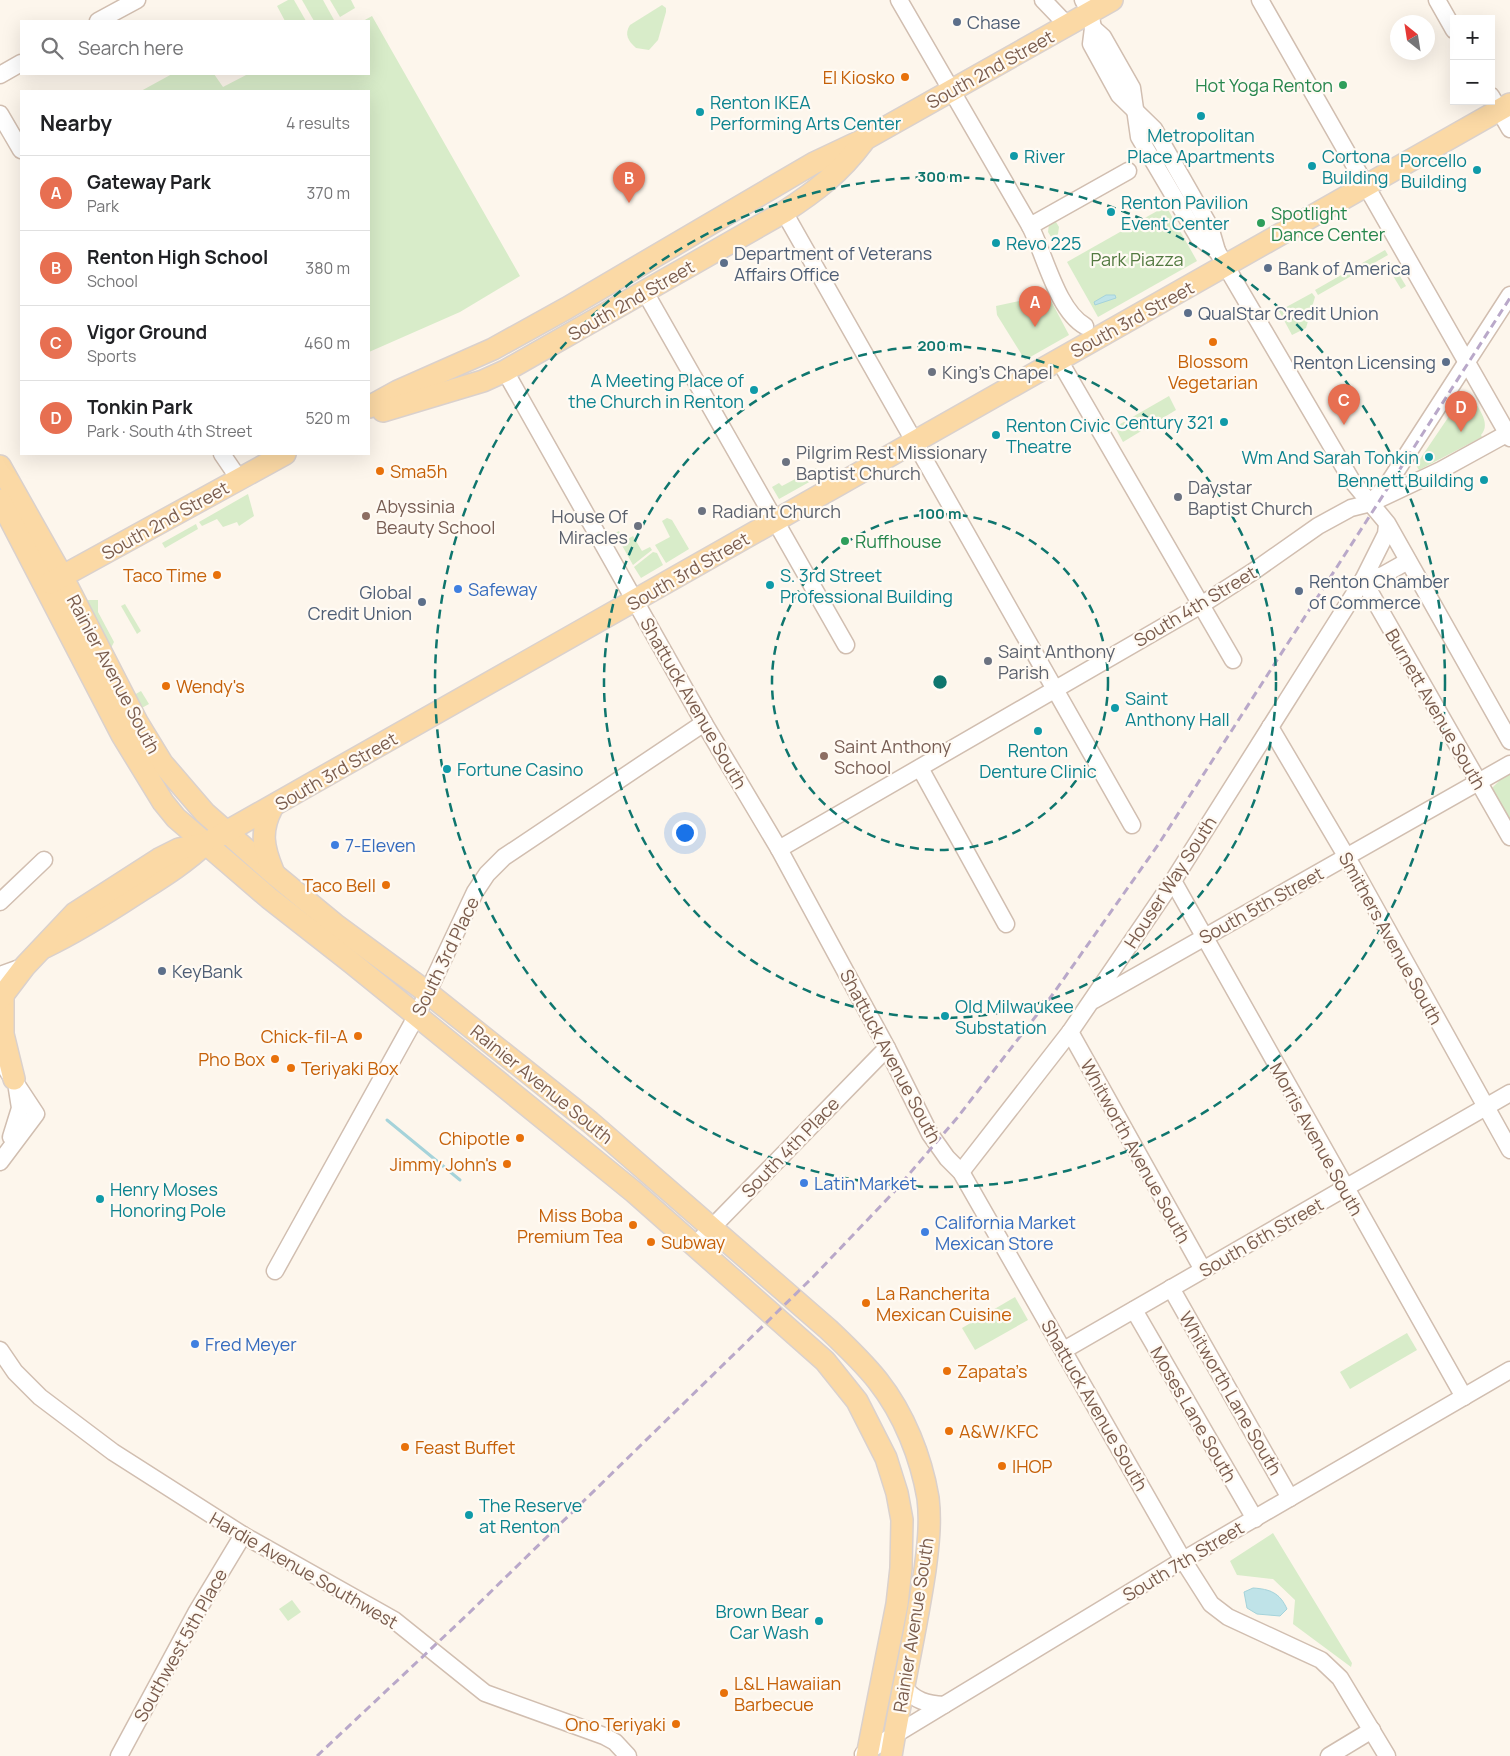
<!DOCTYPE html>
<meta charset="utf-8">
<style>
:root{--surface:#fff;--page:#f6f6f6;--text:#202124;--muted:#757577;--line:#e0e0e0;--accent:#e76f51}
body{margin:0;font-family:Manrope,sans-serif;background:var(--page);color:var(--text)}
.controls{position:absolute;right:15px;top:15px;display:grid;overflow:hidden;border-radius:0px;box-shadow:0 5px 20px #0002}
.controls button{width:45px;height:45px;display:grid;place-items:center;padding:0;border:0;border-bottom:1px solid var(--line);background:var(--surface);color:var(--text);font:25px sans-serif}
.compass{position:absolute;left:1390px;top:15px;width:45px;height:45px;border-radius:50%;background:var(--surface);box-shadow:0 5px 20px #0002;rotate:330deg}
.you{position:absolute;left:684px;top:832px;width:18px;height:18px;margin:-12px;border:4px solid #fff;border-radius:50%;background:#1a73e8;box-shadow:0 0 0 8px #1a73e833}
.badge{display:grid;place-items:center;width:32px;height:32px;border-radius:50%;background:var(--accent);color:#fff;font-size:16px;font-weight:700}
.pin{position:absolute;translate:-50% -41px;filter:drop-shadow(0 1px 2px #0008)}
.pin::after{content:'';position:absolute;top:26px;width:18px;height:15px;background:inherit;clip-path:polygon(0 0,100% 0,50% 100%)}
.list{margin:0;padding:0;list-style:none}
h2{display:flex;justify-content:space-between;align-items:center;height:65px;margin:0;padding:0 20px;font-size:21px}
h2 small{font-size:16px;font-weight:400;color:var(--muted)}
.list li{display:grid;grid-template-columns:32px 1fr auto;gap:15px;align-items:center;box-sizing:border-box;height:75px;padding:0 20px;border-top:1px solid var(--line)}
.list b{display:block;font-size:19px;white-space:nowrap}
.list p{margin:0;font-size:16px;white-space:nowrap;color:var(--muted)}
.list em{font-size:16px;font-style:normal;color:var(--muted)}
.icon{flex:none;width:28px;height:28px;fill:none;stroke:currentColor;stroke-width:2;stroke-linecap:round;stroke-linejoin:round}
.map{position:relative;flex:none;width:1510px;height:1756px;overflow:hidden}
.search{position:absolute;background:var(--surface);box-shadow:0 5px 20px #0002;left:20px;top:20px;width:350px;height:55px;display:flex;align-items:center;gap:12px;box-sizing:border-box;padding:0 18px;border-radius:0px;color:var(--muted);font-size:19px}
.panel{position:absolute;background:var(--surface);box-shadow:0 5px 20px #0002;left:20px;top:90px;width:350px;height:365px;border-radius:0px}
.map>svg:first-child{display:block}
.green{fill:#d8ecc9}
.water{fill:#bfe3e8;stroke:#a5d3da}
.lines{fill:none;stroke-linecap:round;stroke-linejoin:round}
.stream{stroke:#a5d3da;stroke-width:3}
.minor-casing{stroke:#d1beb0;stroke-width:19}
.major-casing{stroke:#dad1cd;stroke-width:24}
.minor{stroke:#fff;stroke-width:16}
.major{stroke:#fbd9a5;stroke-width:21}
.rail{stroke:#b9a8c9;stroke-width:3;stroke-dasharray:8 5;stroke-linecap:butt}
.ring{fill:none;stroke:#0f766e;stroke-width:2.5;stroke-dasharray:9 6}
.service-dot{fill:#5c6f8a;stroke:#fffaf3;stroke-width:2}
.food-dot{fill:#e8710a;stroke:#fffaf3;stroke-width:2}
.leisure-dot{fill:#2e9e5b;stroke:#fffaf3;stroke-width:2}
.culture-dot{fill:#0f9aa8;stroke:#fffaf3;stroke-width:2}
.worship-dot{fill:#6b7280;stroke:#fffaf3;stroke-width:2}
.education-dot{fill:#8d6e63;stroke:#fffaf3;stroke-width:2}
.shop-dot{fill:#3f7fe0;stroke:#fffaf3;stroke-width:2}
.labels{text-anchor:middle;dominant-baseline:central;stroke-width:4.5;stroke-linejoin:round;paint-order:stroke}
.service-label{font-size:18px;fill:#4e5e75;stroke:#fffaf3;text-anchor:start}
.street-label{font-size:18px;fill:#7a5c4d;stroke:#fffaf3}
.food-label{font-size:18px;fill:#c56008;stroke:#fffaf3;text-anchor:start}
.leisure-label{font-size:18px;fill:#27864d;stroke:#fffaf3;text-anchor:start}
.culture-label{font-size:18px;fill:#0d838f;stroke:#fffaf3;text-anchor:start}
.park-label{font-size:18px;fill:#537a41;stroke:#fffaf3}
.worship-label{font-size:18px;fill:#5b616d;stroke:#fffaf3;text-anchor:start}
.education-label{font-size:18px;fill:#785e54;stroke:#fffaf3;text-anchor:start}
.shop-label{font-size:18px;fill:#366cbe;stroke:#fffaf3;text-anchor:start}
.centre{fill:#0f766e;stroke:#fffaf3;stroke-width:2.5}
.ring-label{font-size:15px;text-anchor:middle;font-weight:bold;fill:#0f766e;stroke:#fffaf3;stroke-width:4.5;stroke-linejoin:round;paint-order:stroke}
</style>
<div class="map">
<svg width="1510" height="1756" viewBox="0 0 1510 1756">
<rect width="100%" height="100%" fill="#fdf6ec"/>
<g class="green">
<polygon points="288,0 294,0 306,21 285,21 277,6"/>
<polygon points="302,0 323,0 334,20 314,21"/>
<polygon points="330,0 351,0 355,8 340,17"/>
<path d="M662 5 666 8V12L658 40 649 50 636 48C628 41 624 34 630 25Z"/>
<polygon points="372,16 520,276 460,312 369,352 369,91 141,91 172,74 214,74 223,87 248,74 369,74 369,21 363,21"/>
<polygon points="1166,206 1197,261 1098,317 1067,262"/>
<polygon points="1053,222 1056,222 1059,227 1058,234 1054,238 1059,243 1053,240 1048,232 1049,224"/>
<polygon points="1385,250 1388,255 1318,295 1315,290"/>
<polygon points="1392,263 1406,286 1401,289 1387,266"/>
<polygon points="1312,293 1315,297 1306,328 1292,335 1279,311"/>
<polygon points="1048,295 1069,335 1025,360 997,315 996,306"/>
<path d="M1464 394 1471 395C1477 407 1492 423 1481 435L1482 437 1419 470 1416 465Z"/>
<polygon points="1169,396 1176,410 1123,442 1115,427"/>
<polygon points="816,468 820,476 779,499 772,487 779,483 782,486"/>
<polygon points="248,494 254,516 239,526 237,522 223,527 217,519 202,526 199,522"/>
<polygon points="667,518 672,520 689,549 666,563 655,545 670,537 662,521"/>
<polygon points="196,524 198,529 165,548 162,543"/>
<polygon points="619,531 624,541 633,536 642,551 650,547 652,550 633,565 615,533"/>
<polygon points="653,552 657,553 663,565 641,578 634,567"/>
<polygon points="85,600 98,600 98,612 114,642 111,648"/>
<polygon points="125,604 141,631 137,634 121,606"/>
<polygon points="141,691 149,704 140,709 134,695"/>
<polygon points="1510,774 1510,823 1493,794 1492,788 1501,779"/>
<polygon points="1015,1297 1028,1320 975,1350 962,1328"/>
<polygon points="1407,1333 1417,1350 1350,1389 1340,1372"/>
<polygon points="1273,1533 1352,1663 1351,1667 1293,1624 1295,1600 1273,1579 1237,1575 1230,1561"/>
<polygon points="292,1600 301,1612 288,1621 279,1609"/>
</g>
<g class="water">
<polygon points="1106,295 1115,295 1116,298 1095,305 1094,302"/>
<path d="M1253 1588C1270 1589 1280 1593 1287 1609L1280 1616 1257 1614 1247 1608 1244 1592Z"/>
</g>
<g class="lines">
<polyline class="stream" points="387,1120 460,1180"/>
<defs>
<g id="minor">
<path d="M899 0 1030 226C1045 255 1057 310 1085 326"/>
<polyline points="1043,0 1067,25"/>
<polyline points="1083,0 1090,12 1093,28 1091,44 1119,95 1154,129 1210,227 1217,251 1352,481 1387,523 1510,741"/>
<polyline points="1260,0 1510,438"/>
<polyline points="1437,0 1454,30"/>
<polyline points="98,21 137,0"/>
<polyline points="1093,28 1103,37 1132,88 1139,137 1198,237 1217,251"/>
<polyline points="0,75 21,63"/>
<polyline points="1491,96 1510,129"/>
<polyline points="0,114 21,150"/>
<polyline points="784,212 1132,825"/>
<polyline points="1030,226 1128,171"/>
<polyline points="645,292 846,645"/>
<polyline points="1059,360 1233,660"/>
<polyline points="505,371 704,723 779,849 887,1048 930,1134 947,1158 961,1172 1183,1560 1211,1604 1228,1617 1321,1660 1340,1678 1387,1756"/>
<polyline points="222,454 239,479"/>
<polyline points="1376,497 1386,487 1510,295"/>
<polyline points="1363,580 1510,837"/>
<polyline points="1363,580 1383,575 1408,561"/>
<polyline points="1270,727 1352,866 1510,1150"/>
<polyline points="920,768 1006,924"/>
<polyline points="779,849 1201,605 1254,571 1318,526 1351,508 1371,503 1441,470 1510,432"/>
<polyline points="1173,881 1464,1397"/>
<polyline points="0,902 44,860"/>
<polyline points="0,975 25,966"/>
<polyline points="1094,1000 1510,764"/>
<polyline points="1070,1032 1203,1270"/>
<polyline points="11,1137 20,1108 17,1089"/>
<polyline points="0,1162 36,1114 7,1070"/>
<polyline points="961,1172 1070,1032 1173,881 1363,580 1386,534 1387,525"/>
<polyline points="694,1246 887,1048"/>
<polyline points="275,1271 417,1015 475,892 487,874 504,857 704,723"/>
<polyline points="1171,1288 1290,1498"/>
<polyline points="1134,1310 1255,1519"/>
<polyline points="0,1350 15,1372 40,1397 113,1452 243,1535 394,1620 485,1693 604,1736 615,1742 628,1756"/>
<polyline points="1064,1350 1510,1093"/>
<path d="M904 1687C915 1701 927 1704 944 1705"/>
<polyline points="863,1754 1183,1560 1510,1370"/>
<polyline points="119,1756 196,1613 243,1535"/>
<polyline points="1329,1756 1372,1730"/>
</g>
<g id="major">
<polyline points="369,407 398,391 493,349 567,308 814,163 867,138 1112,0"/>
<path d="M383 411 483 381 505 371 784 212C816 191 840 173 863 142"/>
<path d="M0 466 62 576 137 722 162 763 205 813 274 874 337 926 428 993 590 1122 828 1329C846 1346 863 1362 878 1381 904 1414 921 1457 928 1498 931 1522 928 1547 925 1570 916 1632 901 1694 891 1756"/>
<polyline points="0,500 122,735 163,802 176,818 269,898 352,963 634,1192 825,1361 857,1401 886,1458 897,1493 902,1520 901,1568 897,1604 867,1756"/>
<polyline points="50,583 285,454"/>
<path d="M272 808C260 831 263 847 273 871"/>
<path d="M45 947C76 932 105 914 134 895 159 879 184 864 205 844L1510 104"/>
<polyline points="3,995 3,1034 14,1079"/>
<polyline points="0,999 25,966 75,913 159,859 179,849 203,844"/>
</g>
</defs>
<use href="#minor" class="minor-casing"/>
<use href="#major" class="major-casing"/>
<use href="#minor" class="minor"/>
<use href="#major" class="major"/>
<polyline class="rail" points="317,1756 467,1615 813,1277 893,1193 957,1118 1053,994 1158,845 1510,298"/>
</g>
<g class="ring">
<circle cx="940" cy="682" r="168"/>
<circle cx="940" cy="682" r="336"/>
<circle cx="940" cy="682" r="505"/>
</g>
<g class="service-dot">
<circle cx="957" cy="22" r="5"/>
<circle cx="724" cy="263" r="5"/>
<circle cx="1268" cy="268" r="5"/>
<circle cx="1188" cy="313" r="5"/>
<circle cx="1446" cy="362" r="5"/>
<circle cx="1299" cy="591" r="5"/>
<circle cx="422" cy="602" r="5"/>
<circle cx="162" cy="971" r="5"/>
</g>
<g class="food-dot">
<circle cx="905" cy="77" r="5"/>
<circle cx="1213" cy="342" r="5"/>
<circle cx="380" cy="471" r="5"/>
<circle cx="217" cy="575" r="5"/>
<circle cx="166" cy="686" r="5"/>
<circle cx="386" cy="885" r="5"/>
<circle cx="358" cy="1036" r="5"/>
<circle cx="275" cy="1059" r="5"/>
<circle cx="291" cy="1068" r="5"/>
<circle cx="520" cy="1138" r="5"/>
<circle cx="507" cy="1164" r="5"/>
<circle cx="633" cy="1225" r="5"/>
<circle cx="651" cy="1242" r="5"/>
<circle cx="866" cy="1303" r="5"/>
<circle cx="947" cy="1371" r="5"/>
<circle cx="949" cy="1431" r="5"/>
<circle cx="405" cy="1447" r="5"/>
<circle cx="1002" cy="1466" r="5"/>
<circle cx="724" cy="1693" r="5"/>
<circle cx="676" cy="1724" r="5"/>
</g>
<g class="leisure-dot">
<circle cx="1343" cy="85" r="5"/>
<circle cx="1261" cy="223" r="5"/>
<circle cx="845" cy="541" r="5"/>
</g>
<g class="culture-dot">
<circle cx="700" cy="112" r="5"/>
<circle cx="1201" cy="116" r="5"/>
<circle cx="1014" cy="156" r="5"/>
<circle cx="1312" cy="166" r="5"/>
<circle cx="1477" cy="170" r="5"/>
<circle cx="1111" cy="212" r="5"/>
<circle cx="996" cy="243" r="5"/>
<circle cx="754" cy="390" r="5"/>
<circle cx="1224" cy="422" r="5"/>
<circle cx="996" cy="435" r="5"/>
<circle cx="1429" cy="457" r="5"/>
<circle cx="1484" cy="480" r="5"/>
<circle cx="770" cy="585" r="5"/>
<circle cx="1115" cy="708" r="5"/>
<circle cx="1038" cy="731" r="5"/>
<circle cx="447" cy="769" r="5"/>
<circle cx="945" cy="1016" r="5"/>
<circle cx="100" cy="1199" r="5"/>
<circle cx="469" cy="1515" r="5"/>
<circle cx="819" cy="1621" r="5"/>
</g>
<g class="worship-dot">
<circle cx="932" cy="372" r="5"/>
<circle cx="786" cy="462" r="5"/>
<circle cx="1178" cy="497" r="5"/>
<circle cx="702" cy="511" r="5"/>
<circle cx="638" cy="526" r="5"/>
<circle cx="988" cy="661" r="5"/>
</g>
<g class="education-dot">
<circle cx="366" cy="516" r="5"/>
<circle cx="824" cy="756" r="5"/>
</g>
<g class="shop-dot">
<circle cx="458" cy="589" r="5"/>
<circle cx="335" cy="845" r="5"/>
<circle cx="804" cy="1183" r="5"/>
<circle cx="925" cy="1232" r="5"/>
<circle cx="195" cy="1344" r="5"/>
</g>
<g class="labels">
<g class="service-label">
<text x="967" y="22">Chase</text>
<text x="734" y="253">Department of Veterans<tspan x="734" dy="21">Affairs Office</tspan></text>
<text x="1278" y="268">Bank of America</text>
<text x="1198" y="313">QualStar Credit Union</text>
<text x="1436" y="362" text-anchor="end">Renton Licensing</text>
<text x="1309" y="581">Renton Chamber<tspan x="1309" dy="21">of Commerce</tspan></text>
<text x="412" y="592" text-anchor="end">Global<tspan x="412" dy="21">Credit Union</tspan></text>
<text x="172" y="971">KeyBank</text>
</g>
<g class="street-label">
<text transform="translate(990 69) rotate(-29)">South 2nd Street</text>
<text transform="translate(631 300) rotate(-30)">South 2nd Street</text>
<text transform="translate(1132 319) rotate(-29)">South 3rd Street</text>
<text transform="translate(165 520) rotate(-29)">South 2nd Street</text>
<text transform="translate(688 571) rotate(-30)">South 3rd Street</text>
<text transform="translate(1195 606) rotate(-31)">South 4th Street</text>
<text transform="translate(114 674) rotate(62)">Rainier Avenue South</text>
<text transform="translate(694 703) rotate(60)">Shattuck Avenue South</text>
<text transform="translate(1436 709) rotate(60)">Burnett Avenue South</text>
<text transform="translate(336 771) rotate(-30)">South 3rd Street</text>
<text transform="translate(1170 882) rotate(-57)">Houser Way South</text>
<text transform="translate(1261 905) rotate(-29)">South 5th Street</text>
<text transform="translate(1391 938) rotate(61)">Smithers Avenue South</text>
<text transform="translate(445 956) rotate(-64)">South 3rd Place</text>
<text transform="translate(891 1056) rotate(62)">Shattuck Avenue South</text>
<text transform="translate(542 1084) rotate(39)">Rainier Avenue South</text>
<text transform="translate(1317 1139) rotate(61)">Morris Avenue South</text>
<text transform="translate(790 1147) rotate(-46)">South 4th Place</text>
<text transform="translate(1136 1151) rotate(61)">Whitworth Avenue South</text>
<text transform="translate(1261 1237) rotate(-30)">South 6th Street</text>
<text transform="translate(1231 1393) rotate(60)">Whitworth Lane South</text>
<text transform="translate(1095 1405) rotate(60)">Shattuck Avenue South</text>
<text transform="translate(1194 1414) rotate(60)">Moses Lane South</text>
<text transform="translate(1183 1561) rotate(-31)">South 7th Street</text>
<text transform="translate(304 1570) rotate(30)">Hardie Avenue Southwest</text>
<text transform="translate(913 1625) rotate(-81)">Rainier Avenue South</text>
<text transform="translate(180 1645) rotate(-61)">Southwest 5th Place</text>
</g>
<g class="food-label">
<text x="895" y="77" text-anchor="end">El Kiosko</text>
<text x="1213" y="361" text-anchor="middle">Blossom<tspan x="1213" dy="21">Vegetarian</tspan></text>
<text x="390" y="471">Sma5h</text>
<text x="207" y="575" text-anchor="end">Taco Time</text>
<text x="176" y="686">Wendy's</text>
<text x="376" y="885" text-anchor="end">Taco Bell</text>
<text x="348" y="1036" text-anchor="end">Chick-fil-A</text>
<text x="265" y="1059" text-anchor="end">Pho Box</text>
<text x="301" y="1068">Teriyaki Box</text>
<text x="510" y="1138" text-anchor="end">Chipotle</text>
<text x="497" y="1164" text-anchor="end">Jimmy John's</text>
<text x="623" y="1215" text-anchor="end">Miss Boba<tspan x="623" dy="21">Premium Tea</tspan></text>
<text x="661" y="1242">Subway</text>
<text x="876" y="1293">La Rancherita<tspan x="876" dy="21">Mexican Cuisine</tspan></text>
<text x="957" y="1371">Zapata’s</text>
<text x="959" y="1431">A&amp;W/KFC</text>
<text x="415" y="1447">Feast Buffet</text>
<text x="1012" y="1466">IHOP</text>
<text x="734" y="1683">L&amp;L Hawaiian<tspan x="734" dy="21">Barbecue</tspan></text>
<text x="666" y="1724" text-anchor="end">Ono Teriyaki</text>
</g>
<g class="leisure-label">
<text x="1333" y="85" text-anchor="end">Hot Yoga Renton</text>
<text x="1271" y="213">Spotlight<tspan x="1271" dy="21">Dance Center</tspan></text>
<text x="855" y="541">Ruffhouse</text>
</g>
<g class="culture-label">
<text x="710" y="102">Renton IKEA<tspan x="710" dy="21">Performing Arts Center</tspan></text>
<text x="1201" y="135" text-anchor="middle">Metropolitan<tspan x="1201" dy="21">Place Apartments</tspan></text>
<text x="1024" y="156">River</text>
<text x="1322" y="156">Cortona<tspan x="1322" dy="21">Building</tspan></text>
<text x="1467" y="160" text-anchor="end">Porcello<tspan x="1467" dy="21">Building</tspan></text>
<text x="1121" y="202">Renton Pavilion<tspan x="1121" dy="21">Event Center</tspan></text>
<text x="1006" y="243">Revo 225</text>
<text x="744" y="380" text-anchor="end">A Meeting Place of<tspan x="744" dy="21">the Church in Renton</tspan></text>
<text x="1214" y="422" text-anchor="end">Century 321</text>
<text x="1006" y="425">Renton Civic<tspan x="1006" dy="21">Theatre</tspan></text>
<text x="1419" y="457" text-anchor="end">Wm And Sarah Tonkin</text>
<text x="1474" y="480" text-anchor="end">Bennett Building</text>
<text x="780" y="575">S. 3rd Street<tspan x="780" dy="21">Professional Building</tspan></text>
<text x="1125" y="698">Saint<tspan x="1125" dy="21">Anthony Hall</tspan></text>
<text x="1038" y="750" text-anchor="middle">Renton<tspan x="1038" dy="21">Denture Clinic</tspan></text>
<text x="457" y="769">Fortune Casino</text>
<text x="955" y="1006">Old Milwaukee<tspan x="955" dy="21">Substation</tspan></text>
<text x="110" y="1189">Henry Moses<tspan x="110" dy="21">Honoring Pole</tspan></text>
<text x="479" y="1505">The Reserve<tspan x="479" dy="21">at Renton</tspan></text>
<text x="809" y="1611" text-anchor="end">Brown Bear<tspan x="809" dy="21">Car Wash</tspan></text>
</g>
<g class="park-label">
<text x="1137" y="259">Park Piazza</text>
</g>
<g class="worship-label">
<text x="942" y="372">King's Chapel</text>
<text x="796" y="452">Pilgrim Rest Missionary<tspan x="796" dy="21">Baptist Church</tspan></text>
<text x="1188" y="487">Daystar<tspan x="1188" dy="21">Baptist Church</tspan></text>
<text x="712" y="511">Radiant Church</text>
<text x="628" y="516" text-anchor="end">House Of<tspan x="628" dy="21">Miracles</tspan></text>
<text x="998" y="651">Saint Anthony<tspan x="998" dy="21">Parish</tspan></text>
</g>
<g class="education-label">
<text x="376" y="506">Abyssinia<tspan x="376" dy="21">Beauty School</tspan></text>
<text x="834" y="746">Saint Anthony<tspan x="834" dy="21">School</tspan></text>
</g>
<g class="shop-label">
<text x="468" y="589">Safeway</text>
<text x="345" y="845">7-Eleven</text>
<text x="814" y="1183">Latin Market</text>
<text x="935" y="1222">California Market<tspan x="935" dy="21">Mexican Store</tspan></text>
<text x="205" y="1344">Fred Meyer</text>
</g>
</g>
<circle cx="940" cy="682" r="8" class="centre"/>
<g class="ring-label">
<text x="940" y="182">300 m</text>
<text x="940" y="351">200 m</text>
<text x="940" y="519">100 m</text>
</g>
</svg>
<div class="controls">
<button>+</button>
<button>−</button>
</div>
<svg class="compass" viewBox="-18 -18 36 36"><path d="M0-13l5 13h-10z" fill="#e53935"/><path d="M0 13l5-13h-10z" fill="#757577"/></svg>
<div class="you"></div>
<div class="pin badge" style="left:1035px;top:327px">A</div>
<div class="pin badge" style="left:629px;top:203px">B</div>
<div class="pin badge" style="left:1344px;top:425px">C</div>
<div class="pin badge" style="left:1461px;top:432px">D</div>
<div class="search"><svg class="icon" aria-label="search" viewBox="0 0 24 24"><circle cx="10" cy="10" r="6"/><path d="M15 15l6 6"/></svg>Search here</div>
<section class="panel">
<h2>Nearby<small>4 results</small></h2>
<ul class="list">
<li><span class="badge">A</span><div><b>Gateway Park</b><p>Park</p></div><em>370 m</em></li>
<li><span class="badge">B</span><div><b>Renton High School</b><p>School</p></div><em>380 m</em></li>
<li><span class="badge">C</span><div><b>Vigor Ground</b><p>Sports</p></div><em>460 m</em></li>
<li><span class="badge">D</span><div><b>Tonkin Park</b><p>Park · South 4th Street</p></div><em>520 m</em></li>
</ul>
</section>
</div>
